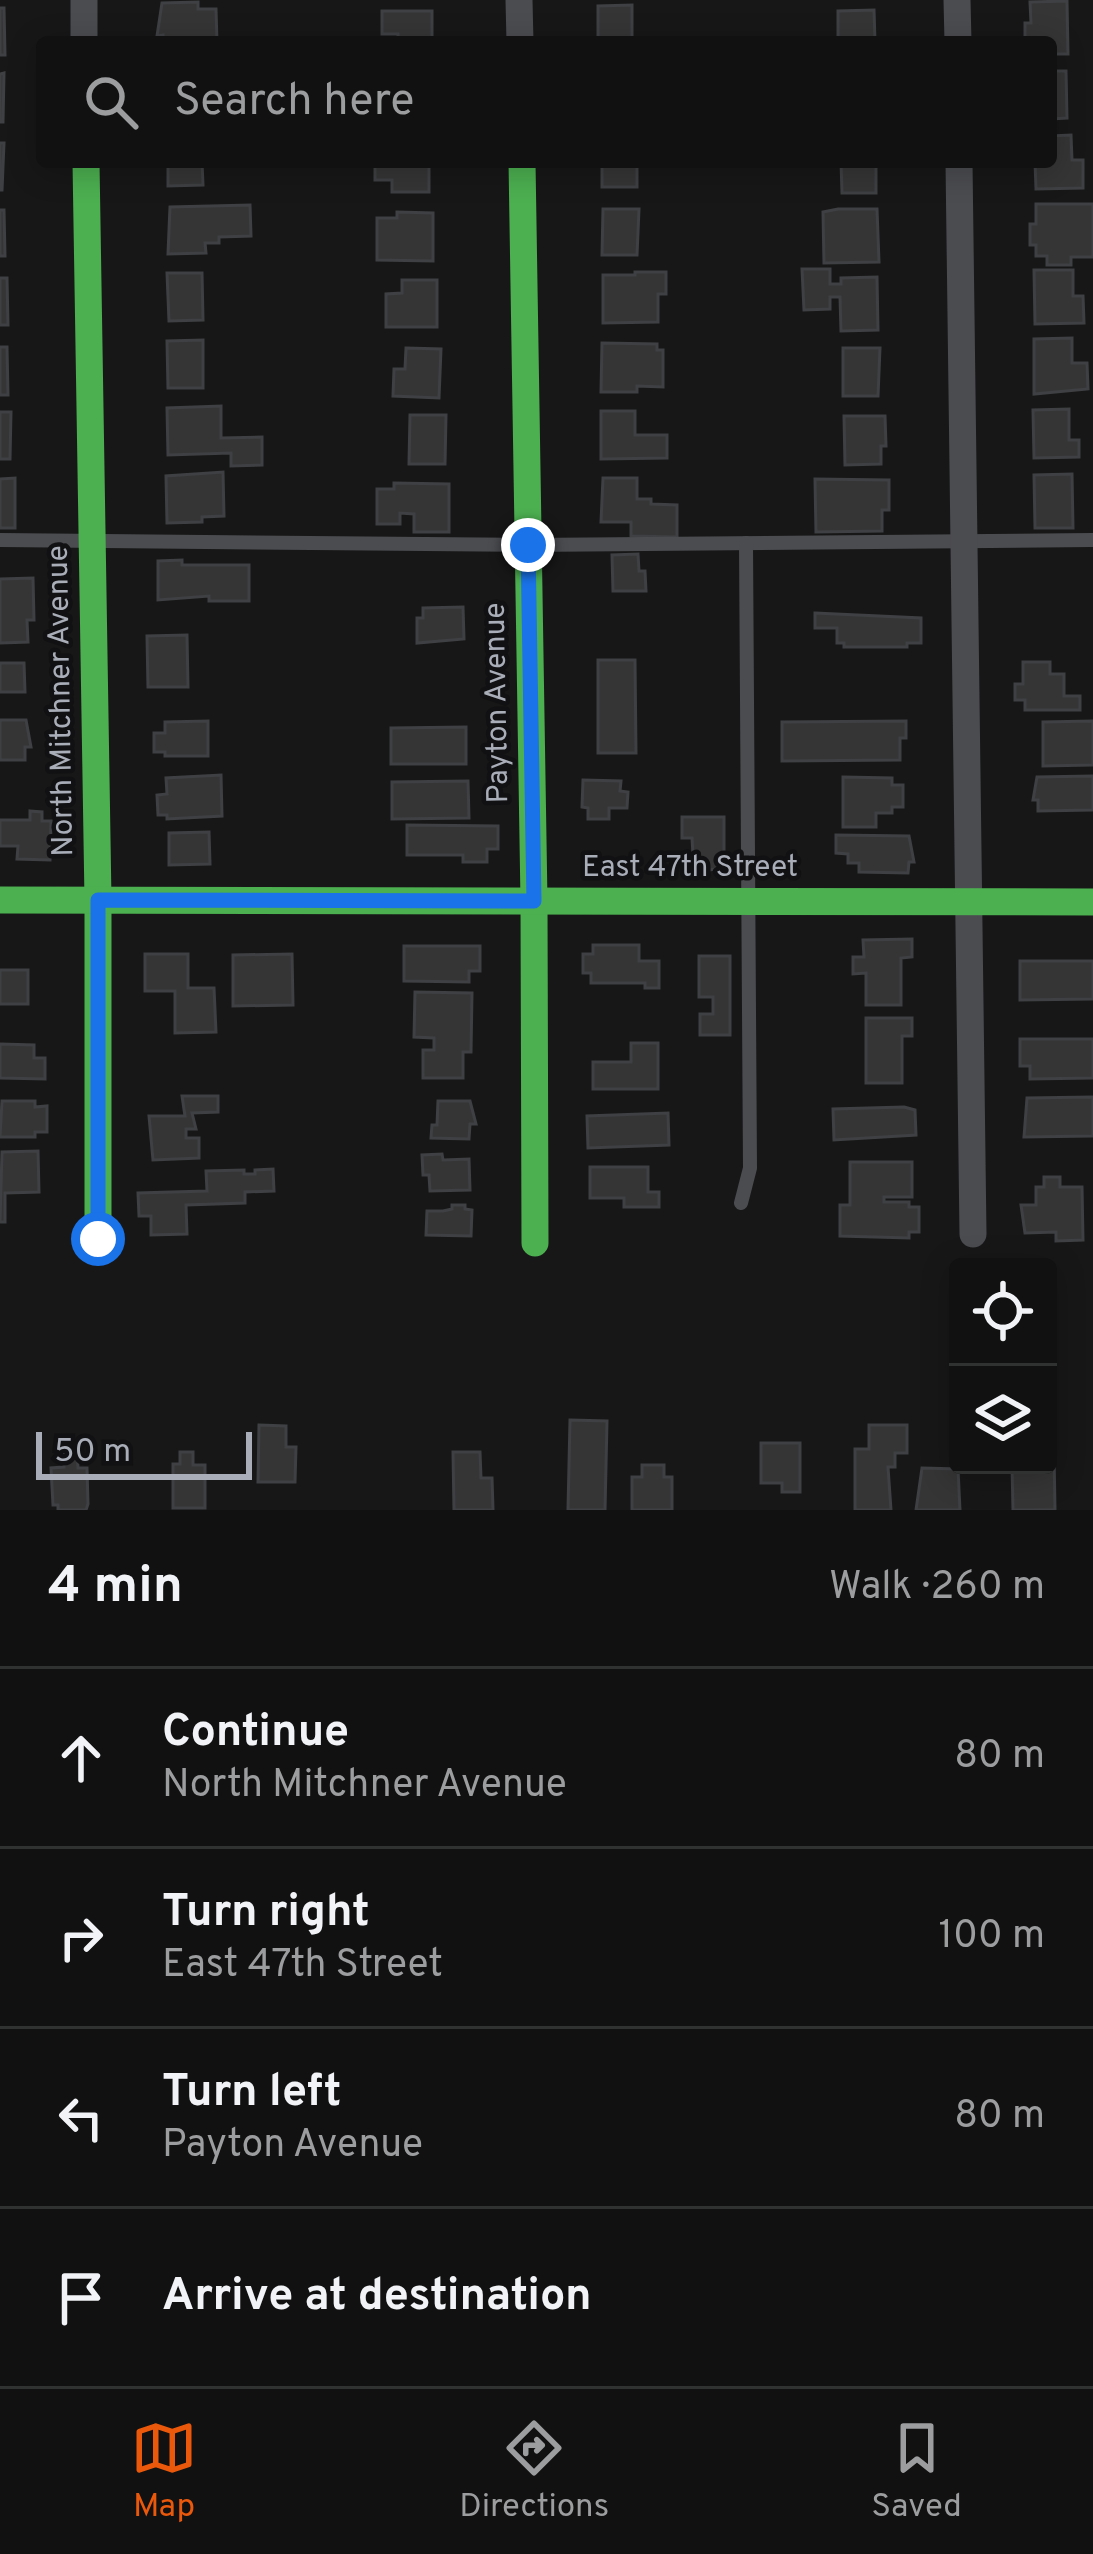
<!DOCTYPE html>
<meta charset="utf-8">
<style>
:root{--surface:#111;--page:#1a1a1a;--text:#f1f3f6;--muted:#9c9d9f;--line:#303131;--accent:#ea580c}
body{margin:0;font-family:Overpass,sans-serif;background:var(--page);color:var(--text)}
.controls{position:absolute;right:36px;bottom:36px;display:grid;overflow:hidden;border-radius:12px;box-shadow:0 6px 30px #0003}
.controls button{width:108px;height:108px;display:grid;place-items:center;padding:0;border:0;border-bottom:3px solid var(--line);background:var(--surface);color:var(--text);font:60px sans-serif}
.scale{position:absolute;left:36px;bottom:30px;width:216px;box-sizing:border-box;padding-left:12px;border:6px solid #a8adb8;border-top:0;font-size:33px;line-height:42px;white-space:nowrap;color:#a8adb8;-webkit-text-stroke:9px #111113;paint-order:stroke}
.stop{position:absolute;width:36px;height:36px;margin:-27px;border:9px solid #1a73e8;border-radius:50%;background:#fff}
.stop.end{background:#1a73e8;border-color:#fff;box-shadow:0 3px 12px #0008}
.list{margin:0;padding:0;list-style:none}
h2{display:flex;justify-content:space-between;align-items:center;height:156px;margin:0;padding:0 48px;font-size:51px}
h2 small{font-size:39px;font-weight:400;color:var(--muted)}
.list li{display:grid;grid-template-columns:78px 1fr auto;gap:36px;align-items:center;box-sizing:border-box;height:180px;padding:0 48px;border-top:3px solid var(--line)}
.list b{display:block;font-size:45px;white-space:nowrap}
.list p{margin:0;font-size:39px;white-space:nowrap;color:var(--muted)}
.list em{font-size:39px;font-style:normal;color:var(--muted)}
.icon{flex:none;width:66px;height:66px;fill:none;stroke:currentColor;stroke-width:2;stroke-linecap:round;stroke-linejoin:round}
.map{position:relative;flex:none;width:1093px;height:1510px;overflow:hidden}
.search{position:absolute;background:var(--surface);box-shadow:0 6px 30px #0003;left:36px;right:36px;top:36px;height:132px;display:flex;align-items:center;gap:30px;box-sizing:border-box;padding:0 42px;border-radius:12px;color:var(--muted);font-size:45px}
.sheet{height:876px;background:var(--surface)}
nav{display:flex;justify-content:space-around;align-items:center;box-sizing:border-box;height:168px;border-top:3px solid var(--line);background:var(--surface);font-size:33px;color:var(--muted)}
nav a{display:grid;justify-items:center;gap:6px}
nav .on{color:var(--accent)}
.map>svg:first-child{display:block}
.building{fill:#353536;stroke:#3f4043;stroke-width:3}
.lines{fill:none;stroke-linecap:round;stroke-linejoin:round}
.lane{stroke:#4b4c50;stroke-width:14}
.street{stroke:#4b4c50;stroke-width:27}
.fast{stroke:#4caf50;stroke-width:27}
.route{stroke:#1a73e8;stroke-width:15}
.labels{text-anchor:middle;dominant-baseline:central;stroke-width:9;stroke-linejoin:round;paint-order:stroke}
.street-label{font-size:30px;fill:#a8adb8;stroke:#111113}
</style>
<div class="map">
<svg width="1093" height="1510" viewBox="0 0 1093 1510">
<rect width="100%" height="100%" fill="#171717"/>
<g class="building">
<polygon points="1067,1 1068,54 1051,54 1051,42 1025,38 1025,23 1031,23 1030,2"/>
<polygon points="198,2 198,9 216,9 217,42 163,42 163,35 157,36 162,3"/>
<polygon points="632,5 632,42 598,42 598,6"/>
<polygon points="0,8 4,8 5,55 0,55"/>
<polygon points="874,10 875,42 825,42 838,39 838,11"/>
<polygon points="382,11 432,11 432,42 398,42 398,34 382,34"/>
<polygon points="1051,71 1066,71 1067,118 1051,119"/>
<polygon points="4,73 3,122 0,122 0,74"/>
<polygon points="1071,135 1072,160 1083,160 1083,188 1036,189 1035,162 1051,162 1051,136"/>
<polygon points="0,143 4,143 2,190 0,190"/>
<polygon points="168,162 202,162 203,185 168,186"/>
<polygon points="375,162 429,162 429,192 392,192 392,180 375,180"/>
<rect x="602" y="162" width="35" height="25"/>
<polygon points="841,162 876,162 876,193 842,193"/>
<polygon points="1036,204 1093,204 1093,257 1071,257 1071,265 1047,265 1047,256 1036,256 1036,245 1030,245 1030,224 1036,224"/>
<polygon points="250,205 251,236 219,237 219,243 205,243 206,253 168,254 170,207"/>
<polygon points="603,209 639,209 637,255 602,255"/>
<polygon points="838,209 877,209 879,262 824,263 823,212"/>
<polygon points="0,210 4,210 5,256 0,256"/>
<polygon points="397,212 433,213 433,261 377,260 377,218 397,218"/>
<polygon points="802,269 830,269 830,284 841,284 841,278 877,277 878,330 841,331 840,297 830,297 830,309 804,310"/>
<polygon points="1034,270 1073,270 1073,296 1083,296 1084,323 1035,324"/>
<polygon points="635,272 666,272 666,294 658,294 658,322 603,323 603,275 635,275"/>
<polygon points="167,273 202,273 203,320 169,321"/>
<polygon points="0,278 7,278 8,325 0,325"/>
<polygon points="402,280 437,280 437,327 386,327 386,294 402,293"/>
<polygon points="1072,338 1072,363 1087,363 1088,389 1034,394 1034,339"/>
<polygon points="203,340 203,388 168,388 167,341"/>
<polygon points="602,343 657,344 657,350 663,350 663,387 637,386 637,392 601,392"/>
<polygon points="0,347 7,347 8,395 0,395"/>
<polygon points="406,348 441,349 439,398 393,396 394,369 405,369"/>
<polygon points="843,348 880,348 878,396 843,396"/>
<polygon points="221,406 221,438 262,437 262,465 231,466 231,453 168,455 167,408"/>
<polygon points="1069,409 1069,440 1079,440 1079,457 1034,458 1033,410"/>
<polygon points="601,411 635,411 635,435 667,435 667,458 601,459"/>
<polygon points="0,412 11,412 10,459 0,459"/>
<polygon points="410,415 446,415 445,464 409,464"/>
<polygon points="844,416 885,416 886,446 881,446 881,464 845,465"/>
<polygon points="223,472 224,516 202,517 202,522 167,523 166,476"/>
<polygon points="1072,474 1073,528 1035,528 1034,475"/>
<polygon points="15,478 15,528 0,528 0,479"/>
<polygon points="603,478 637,478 637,499 651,499 651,504 677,505 677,537 631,536 631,522 601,522"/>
<polygon points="815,479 889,480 889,510 882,510 882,531 816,532"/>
<polygon points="394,483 449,484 449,532 414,532 414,514 400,513 400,524 377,524 377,489 394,489"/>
<polygon points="638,554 639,571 645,571 646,591 613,591 612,555"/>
<polygon points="182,560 182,565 249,565 249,601 209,601 209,596 158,600 158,561"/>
<polygon points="33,578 34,620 27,620 28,642 0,643 0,579"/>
<polygon points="463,607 464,639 417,643 417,618 423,618 423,608"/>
<polygon points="815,613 921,618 921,643 907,643 907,647 844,647 844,643 837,643 837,628 815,628"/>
<polygon points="187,635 188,687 148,687 147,636"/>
<polygon points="598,660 635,660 636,753 598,753"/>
<polygon points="1023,662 1050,662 1050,674 1064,674 1064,696 1080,696 1080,710 1025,710 1025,700 1015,700 1015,684 1023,684"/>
<polygon points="0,663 24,663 25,692 0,692"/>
<polygon points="0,720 26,720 31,747 25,747 25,760 0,760"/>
<polygon points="208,721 208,756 165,756 165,752 154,752 154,733 165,733 165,722"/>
<polygon points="906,721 906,738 900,738 900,760 782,761 782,722"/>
<polygon points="1093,721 1093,765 1043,766 1043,722"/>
<polygon points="466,727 466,764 391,764 391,728"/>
<polygon points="221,775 222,816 167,819 167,815 158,815 157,795 167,794 166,778"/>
<polygon points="1093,776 1093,810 1038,811 1038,800 1033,800 1037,777"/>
<polygon points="843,777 892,778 892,785 903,785 903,807 892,807 892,813 876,813 876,827 843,827"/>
<polygon points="583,780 621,781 620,791 628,792 627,808 609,808 609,819 588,819 588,808 582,807"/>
<polygon points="468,781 469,818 392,819 392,782"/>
<polygon points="30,811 42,812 42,821 51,821 50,860 17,859 18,846 0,846 0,820 30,820"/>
<polygon points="682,817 724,817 724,868 694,872 692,838 682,838"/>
<polygon points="407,825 498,826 498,849 487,849 487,862 463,862 463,855 407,855"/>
<polygon points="209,832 210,864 169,865 169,833"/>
<polygon points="836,835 909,836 914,862 909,862 908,873 859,872 859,863 848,863 848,854 836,853"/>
<polygon points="912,939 912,957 901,958 901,1005 866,1005 866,973 853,974 853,957 864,957 863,940"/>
<polygon points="593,945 639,945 639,961 659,961 659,988 645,988 645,983 591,983 591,973 583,973 583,954 593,954"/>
<polygon points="404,946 480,946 480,971 469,971 469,982 404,981"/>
<polygon points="145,954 188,954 188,988 214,988 216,1032 175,1033 175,991 145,991"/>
<polygon points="292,954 293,1005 233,1006 233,955"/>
<polygon points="699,956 730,956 730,1035 700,1035 700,1014 713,1014 713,997 699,997"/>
<polygon points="1020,961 1093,961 1093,999 1020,1000"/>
<rect x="0" y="970" width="28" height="34"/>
<polygon points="415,992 472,993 471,1052 463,1052 463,1078 423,1078 423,1050 434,1050 434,1038 414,1037"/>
<polygon points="866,1018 912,1018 912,1036 902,1036 902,1083 866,1083"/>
<polygon points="1020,1039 1093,1039 1093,1078 1030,1079 1030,1066 1020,1066"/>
<polygon points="631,1043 658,1043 658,1089 593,1089 593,1062 631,1062"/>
<polygon points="0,1044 34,1045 34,1058 45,1058 45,1079 0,1078"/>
<polygon points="182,1096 218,1096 218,1112 192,1113 196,1129 186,1129 186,1138 199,1138 199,1158 153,1160 149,1116 185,1116"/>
<polygon points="1093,1097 1093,1136 1024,1137 1027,1098"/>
<polygon points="2,1101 35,1101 35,1107 47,1106 47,1132 35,1132 35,1137 0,1137"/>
<polygon points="438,1101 470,1101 476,1124 470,1124 469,1139 431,1138 432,1125 437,1125"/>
<polygon points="904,1107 915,1110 916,1135 834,1140 833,1109"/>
<polygon points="668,1113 669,1145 588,1148 587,1116"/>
<polygon points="38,1151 39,1192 5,1193 5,1222 0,1222 2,1152"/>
<polygon points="442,1154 443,1160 469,1159 470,1190 430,1191 429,1175 423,1175 422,1155"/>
<polygon points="850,1162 912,1162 912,1197 884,1197 884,1202 909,1202 909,1207 919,1207 919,1232 909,1232 909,1238 840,1236 840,1205 850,1205"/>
<polygon points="590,1167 648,1167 648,1192 659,1192 659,1207 624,1207 624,1198 590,1198"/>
<polygon points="273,1169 274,1191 245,1192 245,1203 186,1205 187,1234 151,1235 151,1216 139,1216 138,1193 207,1191 206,1171 244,1170 244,1174 255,1174 255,1170"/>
<polygon points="1044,1177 1060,1177 1060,1187 1082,1187 1083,1240 1056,1241 1056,1232 1025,1233 1021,1205 1036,1205 1036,1187 1044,1187"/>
<polygon points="452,1205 465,1205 465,1209 472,1210 471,1236 426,1235 427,1211 443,1211 452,1209"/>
<polygon points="570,1420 607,1421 605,1510 568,1510"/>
<polygon points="259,1425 286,1426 286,1447 296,1447 295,1482 258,1482"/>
<polygon points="869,1425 907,1425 907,1453 895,1453 895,1467 888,1467 891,1510 855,1510 855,1449 869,1449"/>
<polygon points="761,1443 800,1443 800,1492 782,1492 782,1483 761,1483"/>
<polygon points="77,1449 78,1468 87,1468 88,1504 86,1510 58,1510 58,1505 53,1505 51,1468 64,1467 64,1450"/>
<polygon points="180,1452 193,1452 193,1465 205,1465 205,1508 173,1508 173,1464 180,1464"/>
<polygon points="453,1452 480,1452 481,1478 492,1478 493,1510 454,1510"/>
<polygon points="1054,1453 1055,1510 1013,1510 1012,1465 1048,1465 1048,1454"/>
<polygon points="642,1465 664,1465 664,1477 672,1477 672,1510 632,1510 632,1477 642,1477"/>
<polygon points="922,1468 958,1469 960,1510 916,1510"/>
</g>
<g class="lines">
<g class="lane">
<polyline points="0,540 528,545 1093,540"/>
<polyline points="741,1203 750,1168 746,543"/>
</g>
<g class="street">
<polyline points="84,0 84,42"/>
<polyline points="519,0 520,42"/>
<polyline points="957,0 958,42"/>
<polyline points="959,162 973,1234"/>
</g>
<g class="fast">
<polyline points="86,162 98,900 98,1239"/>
<polyline points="522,162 534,901 535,1243"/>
<polyline points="0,900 1093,902"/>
</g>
</g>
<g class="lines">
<polyline class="route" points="98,1239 98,900 534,901 528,545"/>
</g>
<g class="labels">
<g class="street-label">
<text transform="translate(62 701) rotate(-91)">North Mitchner Avenue</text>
<text transform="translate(498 703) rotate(-91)">Payton Avenue</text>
<text x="690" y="868">East 47th Street</text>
</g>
</g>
</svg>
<div class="controls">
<button><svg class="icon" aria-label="locate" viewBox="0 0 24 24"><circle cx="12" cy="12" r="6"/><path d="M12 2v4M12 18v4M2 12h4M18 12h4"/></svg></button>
<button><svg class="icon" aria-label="layers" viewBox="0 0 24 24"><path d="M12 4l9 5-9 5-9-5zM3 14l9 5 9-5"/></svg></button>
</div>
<div class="scale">50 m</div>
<div class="stop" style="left:98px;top:1239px"></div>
<div class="stop end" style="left:528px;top:545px"></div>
<div class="search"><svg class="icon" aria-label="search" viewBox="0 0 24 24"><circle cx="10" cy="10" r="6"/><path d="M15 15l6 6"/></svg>Search here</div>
</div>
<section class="sheet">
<h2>4 min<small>Walk · 260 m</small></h2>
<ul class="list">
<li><svg class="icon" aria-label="ahead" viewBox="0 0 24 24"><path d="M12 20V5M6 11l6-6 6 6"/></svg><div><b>Continue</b><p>North Mitchner Avenue</p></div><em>80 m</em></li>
<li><svg class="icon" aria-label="right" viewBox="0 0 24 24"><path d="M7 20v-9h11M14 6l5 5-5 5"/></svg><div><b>Turn right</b><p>East 47th Street</p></div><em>100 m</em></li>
<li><svg class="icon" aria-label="left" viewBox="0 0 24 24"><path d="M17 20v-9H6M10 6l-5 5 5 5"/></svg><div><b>Turn left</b><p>Payton Avenue</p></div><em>80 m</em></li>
<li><svg class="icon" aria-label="arrive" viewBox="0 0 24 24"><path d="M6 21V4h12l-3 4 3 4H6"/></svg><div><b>Arrive at destination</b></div></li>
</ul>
</section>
<nav>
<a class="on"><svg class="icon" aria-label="map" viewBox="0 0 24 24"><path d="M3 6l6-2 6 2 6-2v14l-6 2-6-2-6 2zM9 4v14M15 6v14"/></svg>Map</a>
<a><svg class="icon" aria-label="directions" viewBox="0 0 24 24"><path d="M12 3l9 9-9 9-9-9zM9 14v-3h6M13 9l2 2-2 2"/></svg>Directions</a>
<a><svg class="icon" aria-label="saved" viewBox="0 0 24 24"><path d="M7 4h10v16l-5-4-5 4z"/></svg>Saved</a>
</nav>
